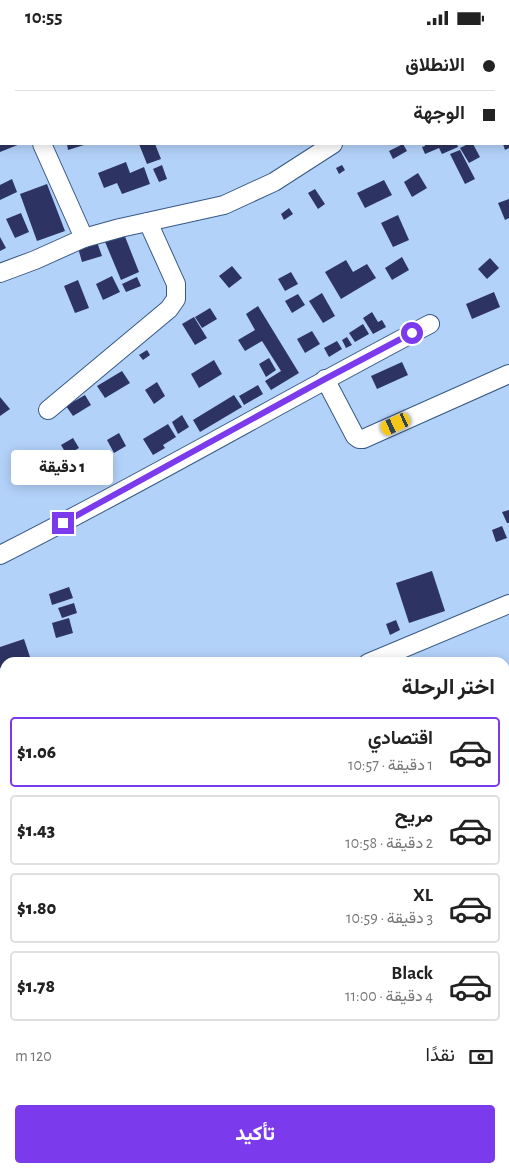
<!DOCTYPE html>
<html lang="ar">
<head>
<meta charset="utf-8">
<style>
  :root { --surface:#fff; --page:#f6f6f6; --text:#222; --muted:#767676; --line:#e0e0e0; --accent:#7c3aed }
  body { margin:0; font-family:"Alegreya Sans",Vazirmatn,sans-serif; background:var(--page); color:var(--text); direction:rtl; height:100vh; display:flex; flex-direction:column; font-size:19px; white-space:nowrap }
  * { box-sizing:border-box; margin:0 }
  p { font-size:16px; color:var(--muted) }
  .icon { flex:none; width:28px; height:28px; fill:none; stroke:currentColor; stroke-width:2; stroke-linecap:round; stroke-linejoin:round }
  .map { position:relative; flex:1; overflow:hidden; direction:ltr }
  .panel { position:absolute; left:0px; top:622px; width:510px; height:516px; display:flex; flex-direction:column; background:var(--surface); border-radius:15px 15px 0 0; box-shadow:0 2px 12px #0003; direction:rtl }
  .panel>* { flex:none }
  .guide { position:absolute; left:0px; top:0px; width:510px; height:110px; box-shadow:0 2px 12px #0003; direction:rtl; display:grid; align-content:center; height:110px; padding:0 15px; background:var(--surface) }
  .end { position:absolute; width:22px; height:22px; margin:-11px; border:6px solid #7c3aed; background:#fff; box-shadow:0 0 0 2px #fff }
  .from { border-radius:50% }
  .bubble { position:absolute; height:35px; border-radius:5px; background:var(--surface); box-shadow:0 2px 12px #0003; font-size:16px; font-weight:800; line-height:35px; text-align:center; direction:rtl }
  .car { position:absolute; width:15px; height:30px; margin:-15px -8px; border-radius:6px; box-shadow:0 0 4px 1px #0007; background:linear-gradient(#f5c518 24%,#345 0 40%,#f5c518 0 76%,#345 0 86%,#f5c518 0) }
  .guide b { display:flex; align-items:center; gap:18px; height:48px; font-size:19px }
  .guide b+b { border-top:1px solid var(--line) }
  .guide i { width:12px; height:12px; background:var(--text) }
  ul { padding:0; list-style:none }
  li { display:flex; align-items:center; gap:15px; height:70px; margin:0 10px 8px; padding:0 5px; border:2px solid var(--line); border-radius:5px }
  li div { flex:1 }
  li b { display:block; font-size:19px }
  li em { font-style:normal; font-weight:800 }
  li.on { border-color:var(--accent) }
  li>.icon { width:45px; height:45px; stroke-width:1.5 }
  h2 { padding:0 15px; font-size:22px; line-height:60px }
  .pay { display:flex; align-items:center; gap:12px; height:55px; padding:0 15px; font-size:19px }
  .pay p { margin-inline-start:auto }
  .button { display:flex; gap:10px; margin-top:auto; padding:10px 15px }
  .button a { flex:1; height:58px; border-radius:5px; background:var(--accent); color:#fff; font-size:20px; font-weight:800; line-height:58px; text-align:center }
  .status { display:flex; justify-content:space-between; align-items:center; height:35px; padding:0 25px; background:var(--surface); direction:ltr }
  .status svg { height:14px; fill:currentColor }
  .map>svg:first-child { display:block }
</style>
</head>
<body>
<div class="status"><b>10:55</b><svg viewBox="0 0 49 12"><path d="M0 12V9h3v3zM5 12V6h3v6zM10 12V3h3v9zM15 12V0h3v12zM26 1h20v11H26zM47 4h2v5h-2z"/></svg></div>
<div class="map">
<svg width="509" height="1138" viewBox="0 0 509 1138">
  <rect width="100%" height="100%" fill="#b3d2fa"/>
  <!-- building -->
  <g fill="#2d3463">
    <path d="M0,109h20l-20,8z"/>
    <path d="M67,109h20l-19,6z"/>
    <path d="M139,109h16l6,15 -14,5z"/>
    <path d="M403,109l4,7 -14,8 -4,-8z"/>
    <path d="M425,109h32l1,3 -16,7 -3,-6 -14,6 -3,-7 3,-1z"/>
    <path d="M468,109h5l7,13 -11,6 -9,-15z"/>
    <path d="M503,109h6v4l-4,2z"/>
    <path d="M460,115l15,29 -10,5 -15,-30z"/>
    <path d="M126,127l4,11 14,-6 6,17 -28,10 -5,-11 -13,5 -6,-15z"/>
    <path d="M162,130l5,14 -8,3 -6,-13z"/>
    <path d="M342,130l3,5 -6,4 -3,-6z"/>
    <path d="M418,138l9,15 -15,9 -8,-15z"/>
    <path d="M12,144l5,13 -17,8v-15z"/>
    <path d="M384,145l8,15 -27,13 -8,-15z"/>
    <path d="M47,149l18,47 -28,10 -17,-47z"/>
    <path d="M315,154l10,15 -7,5 -10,-16z"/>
    <path d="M509,164v19l-4,2 -7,-17z"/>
    <path d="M289,173l4,6 -9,6 -3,-6z"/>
    <path d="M21,178l8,19 -14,6 -9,-19z"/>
    <path d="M398,180l11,25 -16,7 -12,-24z"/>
    <path d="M122,194l17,43 -18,8 -18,-43z"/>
    <path d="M0,202l6,11 -6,3z"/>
    <path d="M97,207l5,14 -20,6 -4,-14z"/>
    <path d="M402,222l7,13 -17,10 -7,-12z"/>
    <path d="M490,223l9,10 -12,11 -9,-10z"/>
    <path d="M346,225l7,12 14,-8 9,14 -35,21 -16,-27z"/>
    <path d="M232,231l10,12 -13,10 -10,-12z"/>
    <path d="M291,237l7,12 -13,7 -7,-12z"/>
    <path d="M112,241l8,16 -17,8 -7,-16z"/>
    <path d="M137,242l4,9 -15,6 -4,-8z"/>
    <path d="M78,245l11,28 -14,5 -11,-27z"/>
    <path d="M494,257l6,15 -28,12 -6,-15z"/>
    <path d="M322,258l13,23 -12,7 -14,-22z"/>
    <path d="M298,259l7,11 -13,8 -7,-12z"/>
    <path d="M258,271l41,67 -28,17 -6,-9 16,-10 -19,-30 -17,10 -7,-11 17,-10 -9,-16z"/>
    <path d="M210,273l7,11 -15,9 -7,-11z"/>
    <path d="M372,277l6,10 4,-2 4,7 -13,7 -10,-16z"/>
    <path d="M194,282l13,21 -12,7 -13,-21z"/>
    <path d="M363,289l6,10 -14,8 -6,-9z"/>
    <path d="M312,296l8,13 -15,9 -8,-14z"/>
    <path d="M347,302l5,8 -6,3 -4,-8z"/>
    <path d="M337,306l5,8 -13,8 -5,-9z"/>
    <path d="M147,315l3,5 -7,5 -4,-5z"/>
    <path d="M269,323l7,12 -10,7 -7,-13z"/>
    <path d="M214,325l8,14 -23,14 -8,-14z"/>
    <path d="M402,327l6,13 -31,14 -6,-13z"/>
    <path d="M122,336l8,12 -25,15 -8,-12z"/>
    <path d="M157,347l8,14 -11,8 -9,-14z"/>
    <path d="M258,350l5,9 -19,11 -5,-9z"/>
    <path d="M85,360l6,10 -18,11 -7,-10z"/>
    <path d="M234,360l8,12 -42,25 -7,-12z"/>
    <path d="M0,362l10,12 -10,7z"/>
    <path d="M182,380l7,12 -11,7 -6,-12z"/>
    <path d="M168,389l8,13 -13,8 2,3 -12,7 -10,-16z"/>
    <path d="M119,398l7,13 -12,7 -7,-13z"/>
    <path d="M73,403l6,10 -12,7 -6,-10z"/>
    <path d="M509,475v13h-2l-5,-11z"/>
    <path d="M502,491l5,12 -11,4 -4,-12z"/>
    <path d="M432,536l13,40 -36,12 -13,-40z"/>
    <path d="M69,552l4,11 -21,7 -3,-11z"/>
    <path d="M74,568l3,10 -15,5 -4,-10z"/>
    <path d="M69,583l4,15 -17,5 -4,-15z"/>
    <path d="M396,585l4,10 -10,5 -4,-11z"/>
    <path d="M24,604l6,18 -16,6h-9v3l-5,2v-21z"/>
    <path d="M303,622l3,6h-16z"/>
    <path d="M5,943v28l-5,2v-28z"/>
    <path d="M5,1044v10l-4,-8z"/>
  </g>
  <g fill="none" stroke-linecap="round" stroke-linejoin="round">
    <!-- street casing -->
    <g stroke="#365984" stroke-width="20">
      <g id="street">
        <path d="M304,0l1,1"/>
        <path d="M50,1l7,-1"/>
        <path d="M472,1l2,-1"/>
        <path d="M0,13l1,2"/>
        <path d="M42,109l42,94"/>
        <path d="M0,238l35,-13 49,-22 36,-10 104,-23 50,-23 59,-38"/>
        <path d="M325,344l30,57 4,3h4l146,-65"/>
        <path d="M48,375l121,-101 7,-10v-15l-28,-62"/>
        <path d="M0,520c145,-73 285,-155 430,-231"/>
        <path d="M368,628l141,-59"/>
        <path d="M0,782l5,-2"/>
        <path d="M0,804l5,14"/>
        <path d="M505,830l4,-3"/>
        <path d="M0,928l5,-2"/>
        <path d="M505,929l4,8"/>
        <path d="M136,1134l2,4"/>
        <path d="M488,1138l12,-4"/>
      </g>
    </g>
    <!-- street -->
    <use href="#street" stroke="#fff" stroke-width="18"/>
  </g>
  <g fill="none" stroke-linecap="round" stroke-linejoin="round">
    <!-- route -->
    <path stroke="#7c3aed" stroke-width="6" d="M63,488l262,-144 87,-46"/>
  </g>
</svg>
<i class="end from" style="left:412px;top:298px"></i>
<i class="end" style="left:63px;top:488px"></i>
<div class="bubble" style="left:11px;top:415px;width:102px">1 دقيقة</div>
<i class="car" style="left:396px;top:389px;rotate:245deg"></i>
<div class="guide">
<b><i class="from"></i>الانطلاق</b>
<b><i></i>الوجهة</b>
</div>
<section class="panel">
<h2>اختر الرحلة</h2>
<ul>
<li class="on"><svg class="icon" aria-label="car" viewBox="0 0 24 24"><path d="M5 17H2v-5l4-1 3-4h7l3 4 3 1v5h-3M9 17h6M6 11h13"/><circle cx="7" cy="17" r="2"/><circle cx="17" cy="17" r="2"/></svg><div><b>اقتصادي</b><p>1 دقيقة · 10:57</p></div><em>$1.06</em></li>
<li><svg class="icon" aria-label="car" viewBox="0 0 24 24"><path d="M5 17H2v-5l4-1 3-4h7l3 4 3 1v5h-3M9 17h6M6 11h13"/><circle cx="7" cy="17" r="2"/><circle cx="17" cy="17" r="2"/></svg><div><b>مريح</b><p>2 دقيقة · 10:58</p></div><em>$1.43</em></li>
<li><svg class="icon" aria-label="car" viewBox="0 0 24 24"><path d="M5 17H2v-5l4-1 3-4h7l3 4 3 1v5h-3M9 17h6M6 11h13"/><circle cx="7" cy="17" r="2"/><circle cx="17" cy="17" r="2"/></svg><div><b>XL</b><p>3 دقيقة · 10:59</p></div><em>$1.80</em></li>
<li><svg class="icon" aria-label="car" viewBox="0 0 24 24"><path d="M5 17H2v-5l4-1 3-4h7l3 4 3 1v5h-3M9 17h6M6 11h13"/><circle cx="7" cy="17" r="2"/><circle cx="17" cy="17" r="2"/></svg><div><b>Black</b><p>4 دقيقة · 11:00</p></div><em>$1.78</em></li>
</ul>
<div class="pay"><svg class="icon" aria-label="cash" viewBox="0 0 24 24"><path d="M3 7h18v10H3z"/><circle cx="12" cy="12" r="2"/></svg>نقدًا<p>120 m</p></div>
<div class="button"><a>تأكيد</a></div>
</section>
</div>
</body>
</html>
